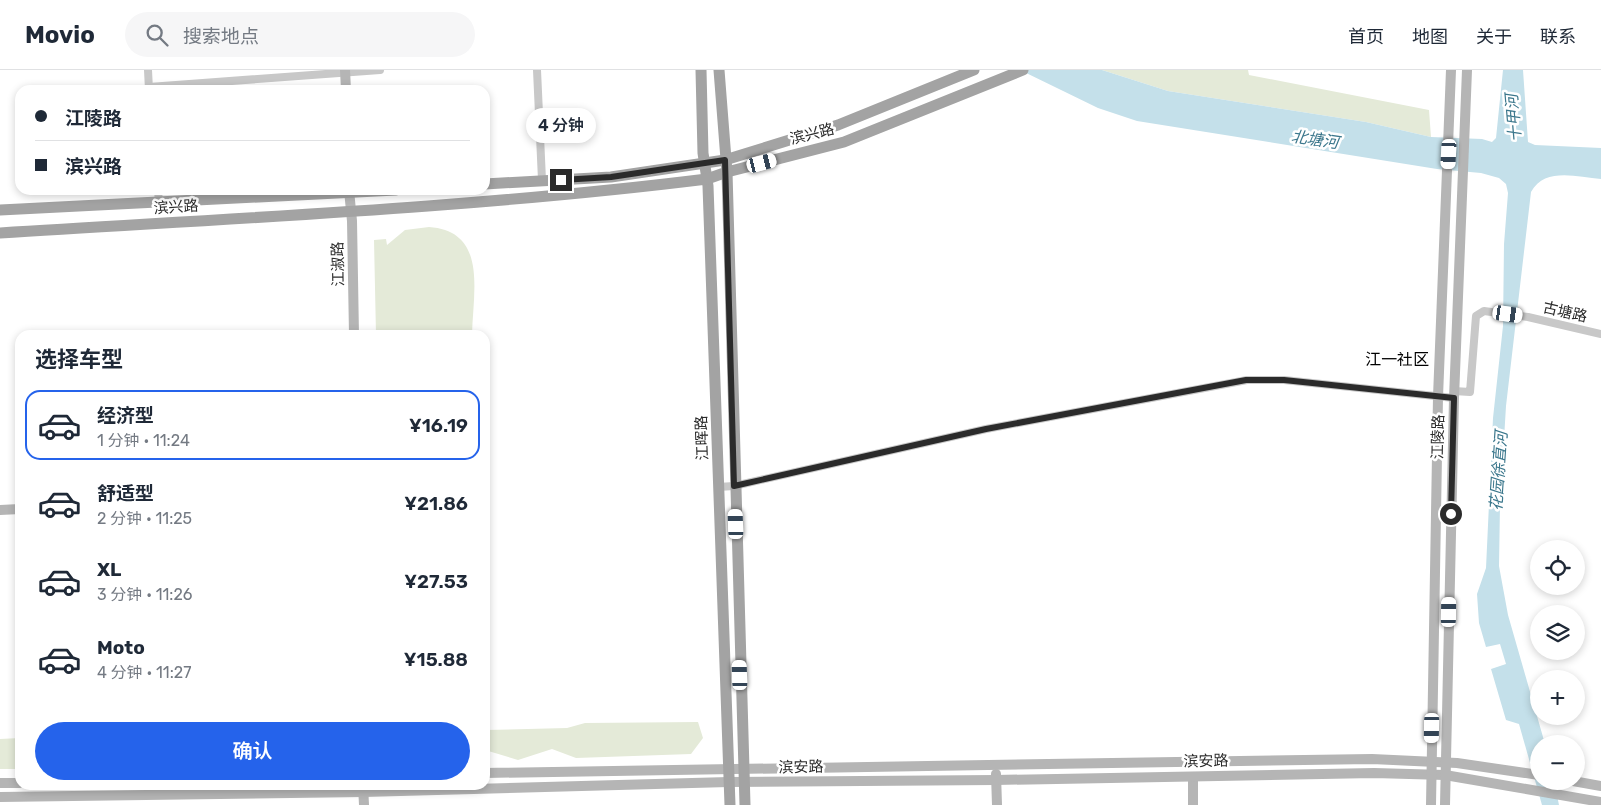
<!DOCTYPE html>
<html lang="zh">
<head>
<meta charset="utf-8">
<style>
  :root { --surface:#fff; --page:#f6f6f7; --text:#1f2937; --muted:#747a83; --line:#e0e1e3; --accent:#2563eb }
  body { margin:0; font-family:Rubik,"Noto Sans SC",sans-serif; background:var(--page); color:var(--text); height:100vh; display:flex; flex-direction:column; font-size:19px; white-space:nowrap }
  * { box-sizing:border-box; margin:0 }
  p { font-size:16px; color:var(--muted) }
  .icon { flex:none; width:28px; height:28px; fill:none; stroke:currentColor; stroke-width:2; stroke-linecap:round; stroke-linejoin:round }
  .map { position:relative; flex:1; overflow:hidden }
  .panel { position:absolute; left:15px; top:260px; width:475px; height:460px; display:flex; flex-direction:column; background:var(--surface); border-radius:15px; box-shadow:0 2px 8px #0003 }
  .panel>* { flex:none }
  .guide { position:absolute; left:15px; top:15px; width:475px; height:110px; border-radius:15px; box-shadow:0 2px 8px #0003; display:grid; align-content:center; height:110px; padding:0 20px; background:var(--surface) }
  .controls { position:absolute; left:1530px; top:470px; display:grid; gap:10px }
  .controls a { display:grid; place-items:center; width:55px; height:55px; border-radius:50%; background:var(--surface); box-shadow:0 2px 8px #0003; font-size:25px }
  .end { position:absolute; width:22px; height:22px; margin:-11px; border:6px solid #2b2b2b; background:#fff; box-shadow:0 0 0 2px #fff }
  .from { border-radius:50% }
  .bubble { position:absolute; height:35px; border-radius:18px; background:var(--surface); box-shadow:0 2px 8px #0003; font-size:16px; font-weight:600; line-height:35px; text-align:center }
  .car { position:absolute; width:15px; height:30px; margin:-15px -8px; border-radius:6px; box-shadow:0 0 4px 1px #0007; background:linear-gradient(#fff 24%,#345 0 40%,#fff 0 76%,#345 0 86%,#fff 0) }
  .guide b { display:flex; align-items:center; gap:18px; height:48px; font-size:19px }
  .guide b+b { border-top:1px solid var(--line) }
  .guide i { width:12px; height:12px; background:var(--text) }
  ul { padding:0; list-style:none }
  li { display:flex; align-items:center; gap:15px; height:70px; margin:0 10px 8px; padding:0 10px; border:2px solid transparent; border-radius:15px }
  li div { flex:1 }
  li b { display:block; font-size:19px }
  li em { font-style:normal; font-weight:600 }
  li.active { border-color:var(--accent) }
  li>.icon { width:45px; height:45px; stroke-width:1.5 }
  h2 { padding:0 20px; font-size:22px; line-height:60px }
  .primary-button { display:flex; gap:10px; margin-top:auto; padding:10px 20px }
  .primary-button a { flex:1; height:58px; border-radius:30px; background:var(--accent); color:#fff; font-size:20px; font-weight:600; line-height:58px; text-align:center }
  header { display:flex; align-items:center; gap:30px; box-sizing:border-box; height:70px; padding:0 25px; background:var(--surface); border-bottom:1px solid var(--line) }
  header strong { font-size:24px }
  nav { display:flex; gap:28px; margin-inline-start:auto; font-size:18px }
  .search { width:350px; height:45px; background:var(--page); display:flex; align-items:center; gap:12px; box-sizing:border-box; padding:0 18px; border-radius:28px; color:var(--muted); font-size:19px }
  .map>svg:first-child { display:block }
</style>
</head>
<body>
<header>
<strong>Movio</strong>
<div class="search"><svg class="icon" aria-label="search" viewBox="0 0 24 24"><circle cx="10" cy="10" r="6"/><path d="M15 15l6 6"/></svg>搜索地点</div>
<nav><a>首页</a><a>地图</a><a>关于</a><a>联系</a></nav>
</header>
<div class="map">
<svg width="1601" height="735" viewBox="0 0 1601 735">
  <rect width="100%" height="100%" fill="#fff"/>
  <!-- green -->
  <g fill="#e4ead8">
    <path d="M1102,0h146l1,5 180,35 2,27 -65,-15 -198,-31z"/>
    <path d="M429,157c59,4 44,65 43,108h-96l-2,-95 12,-1 1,6 18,-15z"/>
    <path d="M698,652l5,16 -12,16 -115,4 -24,-9 -34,11 -33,-10v-20l82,-2 18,-5z"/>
    <path d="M20,668v31h-20v-30z"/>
  </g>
  <!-- water -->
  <path fill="#c4e0ea" d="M1020,0h82l66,21 198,31 65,15 51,2 10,3 4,-4 7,-68h20l5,72 7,3 66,3v31c-25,-2 -56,-12 -70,13l-25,214 -6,99 -1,61 9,49 37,129h-6v37h15l5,24h-17l-23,-81 -13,-4 -15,-51 15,-5 -6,-20 -14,3 -7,-24 -2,-29 9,-26 7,-150 10,-92 1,-82 4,-51 -2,-9 -7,-6 -18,-5 -44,-4 -300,-48 -39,-13z"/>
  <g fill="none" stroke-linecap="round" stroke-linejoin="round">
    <!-- street -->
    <g stroke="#c8c8c8" stroke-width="8">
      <path d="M148,0l1,20"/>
      <path d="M537,0l5,110"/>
      <path d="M149,17l231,-17"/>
      <path d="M158,120l1,13"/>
      <path d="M1454,321l16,1 6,-76 8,-5 44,6 73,17"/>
      <path d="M718,417l16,-1 252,-57 261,-49h37l170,18"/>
    </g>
    <!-- secondary -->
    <g stroke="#b5b5b5" stroke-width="10">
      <path d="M345,0l1,20"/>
      <path d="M349,120l3,31 2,114"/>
      <path d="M0,440l20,-1"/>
      <path d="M485,703l887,-14 85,4 82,12"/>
      <path d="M996,704l1,31"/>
      <path d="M1193,707v28"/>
      <path d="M1573,711l28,5"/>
      <path d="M0,713h20"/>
      <path d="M363,715l1,20"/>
      <path d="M0,727l364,-5 365,-10 267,-2 378,-7 71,2 156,27"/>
      <path d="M1431,735l7,-408 13,-327"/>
      <path d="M1445,735l9,-407 13,-328"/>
    </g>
    <!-- primary -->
    <g stroke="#a3a3a3" stroke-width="11">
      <path d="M701,0l2,83 5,33 22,619"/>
      <path d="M719,0l8,102 18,633"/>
      <path d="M485,114l126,-7 114,-17 113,-35 136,-55"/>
      <path d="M0,140l396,-20"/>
      <path d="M0,163c236,-15 473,-25 707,-54l20,-7 117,-30 179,-72"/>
    </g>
  </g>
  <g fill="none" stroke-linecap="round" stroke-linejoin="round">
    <!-- route -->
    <path stroke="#2b2b2b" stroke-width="6" d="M561,110l50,-3 114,-17 9,326 252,-57 260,-49h38l170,18 -3,116"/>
  </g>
  <g text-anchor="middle" stroke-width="5" stroke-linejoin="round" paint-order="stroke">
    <!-- street labels -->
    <g font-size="15" fill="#2b2b2b" stroke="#fff">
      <text transform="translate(812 64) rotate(-14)" y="5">滨兴路</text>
      <text transform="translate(176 137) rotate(-4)" y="5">滨兴路</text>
      <text transform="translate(338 194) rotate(-91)" y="5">江淑路</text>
      <text transform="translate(1565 242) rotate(13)" y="5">古塘路</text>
      <text transform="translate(1438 367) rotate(-89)" y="5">江陵路</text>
      <text transform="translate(702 368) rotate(-92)" y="5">江晖路</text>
      <text transform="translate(1206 691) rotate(-1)" y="5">滨安路</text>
      <text transform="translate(801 697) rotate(-1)" y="5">滨安路</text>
    </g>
    <!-- water labels -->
    <g font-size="16" font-style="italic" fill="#3b778c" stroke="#fff">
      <text transform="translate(1513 48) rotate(-95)" y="6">十甲河</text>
      <text transform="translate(1315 69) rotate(8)" y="6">北塘河</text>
      <text transform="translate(1498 401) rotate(-86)" y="6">花园徐直河</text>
    </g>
    <!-- neighbourhood labels -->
    <g font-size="16" fill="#000" stroke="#fff">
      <text x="1397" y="295">江一社区</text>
    </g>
  </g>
</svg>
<div class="controls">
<a><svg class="icon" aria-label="locate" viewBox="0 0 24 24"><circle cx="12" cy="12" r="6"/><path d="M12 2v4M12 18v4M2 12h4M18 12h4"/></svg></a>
<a><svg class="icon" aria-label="layers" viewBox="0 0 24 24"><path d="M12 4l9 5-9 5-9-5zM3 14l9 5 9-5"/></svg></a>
<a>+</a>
<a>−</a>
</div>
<i class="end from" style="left:1451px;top:444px"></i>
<i class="end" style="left:561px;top:110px"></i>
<div class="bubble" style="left:526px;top:38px;width:70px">4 分钟</div>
<i class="car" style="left:1449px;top:84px;rotate:183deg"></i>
<i class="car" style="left:762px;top:93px;rotate:76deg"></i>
<i class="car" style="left:1508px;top:244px;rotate:98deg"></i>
<i class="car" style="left:736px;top:454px;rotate:358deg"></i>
<i class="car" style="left:1449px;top:542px;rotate:1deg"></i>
<i class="car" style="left:740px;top:605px;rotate:358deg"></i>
<i class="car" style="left:1432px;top:658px;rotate:181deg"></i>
<div class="guide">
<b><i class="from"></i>江陵路</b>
<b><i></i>滨兴路</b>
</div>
<section class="panel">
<h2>选择车型</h2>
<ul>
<li class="active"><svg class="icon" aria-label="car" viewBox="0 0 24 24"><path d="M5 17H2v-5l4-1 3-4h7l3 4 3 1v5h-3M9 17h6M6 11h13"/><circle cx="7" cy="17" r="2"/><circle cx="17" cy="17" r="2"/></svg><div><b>经济型</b><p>1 分钟 · 11:24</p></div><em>¥16.19</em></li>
<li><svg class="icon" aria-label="car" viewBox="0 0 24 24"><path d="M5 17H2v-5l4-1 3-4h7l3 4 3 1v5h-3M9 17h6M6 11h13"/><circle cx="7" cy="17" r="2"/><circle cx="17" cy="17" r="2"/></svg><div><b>舒适型</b><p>2 分钟 · 11:25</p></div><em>¥21.86</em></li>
<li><svg class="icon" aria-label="car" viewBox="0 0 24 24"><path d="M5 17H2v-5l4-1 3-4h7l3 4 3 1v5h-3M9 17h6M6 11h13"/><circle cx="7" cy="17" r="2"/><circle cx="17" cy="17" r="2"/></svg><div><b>XL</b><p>3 分钟 · 11:26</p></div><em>¥27.53</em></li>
<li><svg class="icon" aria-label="car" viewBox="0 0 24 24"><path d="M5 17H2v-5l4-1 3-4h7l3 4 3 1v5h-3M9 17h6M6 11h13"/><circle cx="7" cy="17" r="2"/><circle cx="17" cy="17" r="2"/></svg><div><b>Moto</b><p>4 分钟 · 11:27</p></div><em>¥15.88</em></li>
</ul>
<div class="primary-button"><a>确认</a></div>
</section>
</div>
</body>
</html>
